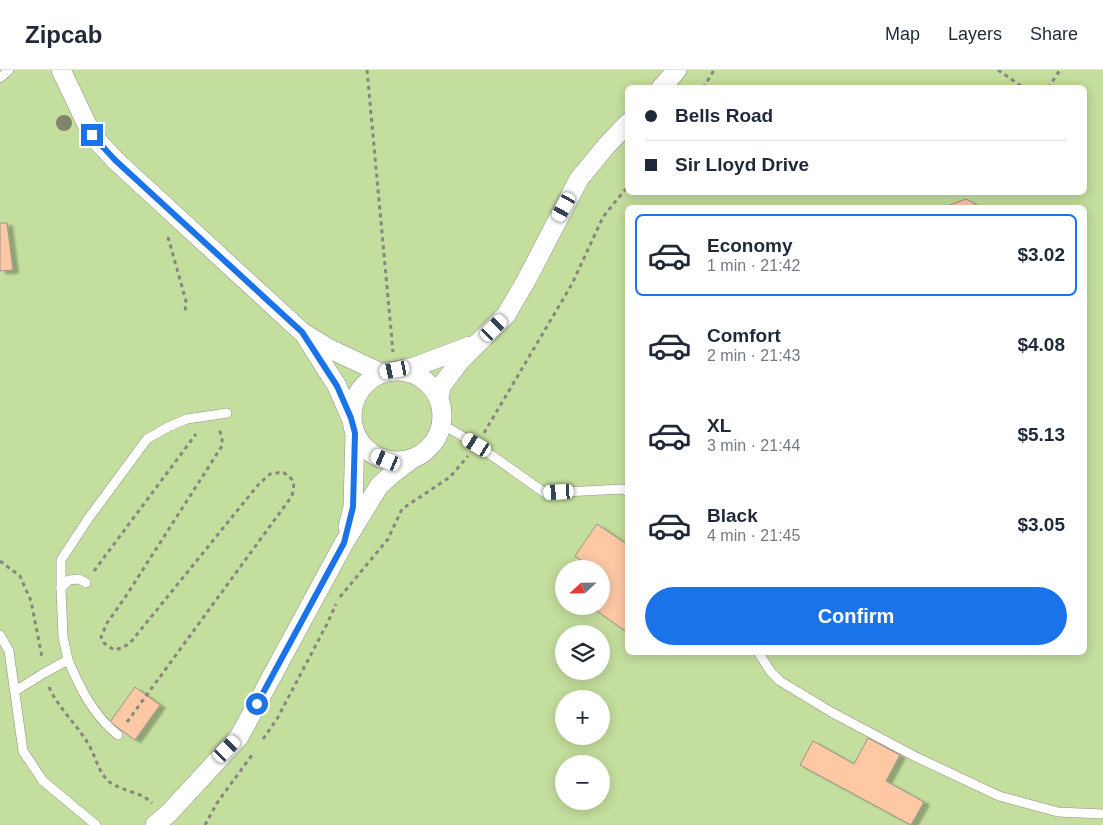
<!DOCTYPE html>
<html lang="en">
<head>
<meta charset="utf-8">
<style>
  :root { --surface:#fff; --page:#f6f6f7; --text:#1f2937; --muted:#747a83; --line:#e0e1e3; --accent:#1a73e8 }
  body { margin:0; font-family:Helvetica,sans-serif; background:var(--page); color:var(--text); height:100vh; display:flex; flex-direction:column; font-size:19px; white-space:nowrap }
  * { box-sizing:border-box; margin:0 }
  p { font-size:16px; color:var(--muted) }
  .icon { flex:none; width:28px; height:28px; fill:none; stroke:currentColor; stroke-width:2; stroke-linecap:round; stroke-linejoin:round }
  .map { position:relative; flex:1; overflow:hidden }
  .side { position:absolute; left:625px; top:135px; width:462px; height:450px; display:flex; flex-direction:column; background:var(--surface); border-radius:8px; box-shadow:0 2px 12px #0003 }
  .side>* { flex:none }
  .guide { position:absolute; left:625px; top:15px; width:462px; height:110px; border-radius:8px; box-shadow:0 2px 12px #0003; display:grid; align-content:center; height:110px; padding:0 20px; background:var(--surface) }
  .needle { width:32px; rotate:248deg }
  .fabs { position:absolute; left:555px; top:490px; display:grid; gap:10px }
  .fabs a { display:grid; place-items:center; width:55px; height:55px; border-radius:50%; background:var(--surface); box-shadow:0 2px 12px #0003; font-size:25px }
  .end { position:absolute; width:22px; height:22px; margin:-11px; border:6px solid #1a73e8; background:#fff; box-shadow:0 0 0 2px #fff }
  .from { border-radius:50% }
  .car { position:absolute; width:15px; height:30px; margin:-15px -8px; border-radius:6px; box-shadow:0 0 4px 1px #0007; background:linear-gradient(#fff 24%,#345 0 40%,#fff 0 76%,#345 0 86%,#fff 0) }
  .guide b { display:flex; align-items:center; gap:18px; height:48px; font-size:19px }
  .guide b+b { border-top:1px solid var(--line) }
  .guide i { width:12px; height:12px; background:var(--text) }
  ul { padding:9px 0 0; list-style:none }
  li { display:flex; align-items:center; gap:15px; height:82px; margin:0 10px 8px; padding:0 10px; border:2px solid transparent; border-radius:8px }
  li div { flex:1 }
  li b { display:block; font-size:19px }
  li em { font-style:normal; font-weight:700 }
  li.selected { border-color:var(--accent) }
  li>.icon { width:45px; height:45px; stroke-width:1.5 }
  .button { display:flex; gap:10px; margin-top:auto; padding:10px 20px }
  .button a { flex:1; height:58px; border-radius:30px; background:var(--accent); color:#fff; font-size:20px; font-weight:700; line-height:58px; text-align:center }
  header { display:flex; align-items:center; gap:30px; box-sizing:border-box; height:70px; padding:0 25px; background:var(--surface); border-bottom:1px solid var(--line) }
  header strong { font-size:24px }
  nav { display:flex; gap:28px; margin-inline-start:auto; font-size:18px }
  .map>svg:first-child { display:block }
</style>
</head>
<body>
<header>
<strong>Zipcab</strong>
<nav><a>Map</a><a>Layers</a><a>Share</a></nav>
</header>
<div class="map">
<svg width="1103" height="755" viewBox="0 0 1103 755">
  <defs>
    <filter id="shadow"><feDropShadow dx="5.5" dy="3" stdDeviation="1" flood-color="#0004"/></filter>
  </defs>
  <rect width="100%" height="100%" fill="#f4ece7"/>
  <!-- green -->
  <path fill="#c4de9d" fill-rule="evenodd" d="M0,0h1103v755h-1103zM628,18h457v104h-457zM628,138h457v444h-457zM564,499h37v37h-37zM564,564h37v37h-37zM564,629h37v37h-37zM564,694h37v37h-37z"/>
  <!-- building -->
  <g fill="#fec8a5" stroke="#99928e" filter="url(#shadow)">
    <path d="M966,129l9,5 -2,4h-31z"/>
    <path d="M0,153h7l6,47 -13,1z"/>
    <path d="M597,454l31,21v88l-38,-27h11v-37h-7l-19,-13z"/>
    <path d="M135,617l25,18 -25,35 -25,-18z"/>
    <path d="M868,668l32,17 -14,26 38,21 -13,23 -111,-60 13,-24 41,23z"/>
  </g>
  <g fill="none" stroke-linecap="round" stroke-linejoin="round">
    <!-- service casing -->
    <g stroke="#968f8b" stroke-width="10">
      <g id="service">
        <path d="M0,8l9,-8"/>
        <path d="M442,354l35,21 68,48 78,-4 5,3"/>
        <path d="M61,518v-28l27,-41 59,-80 21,-12 19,-8 40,-6"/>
        <path d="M0,565l9,16 14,100 20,30 53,44"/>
        <path d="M758,582l13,20 9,9 53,32 81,43 85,40 59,16 45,2"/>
        <path d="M68,590l-5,-23 -2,-49 8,-8 10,-1 7,4"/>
        <path d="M15,621l29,-18 24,-13c12,28 25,55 50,75"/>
      </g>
    </g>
    <!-- minor casing -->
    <g stroke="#968f8b" stroke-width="20">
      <g id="minor">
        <path d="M61,0l31,65 23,25 187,172 26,16 53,25"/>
        <path d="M661,18l16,-18"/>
        <path d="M306,267l31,49 14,32"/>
        <path d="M400,300l14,-3 56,-21"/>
        <circle cx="397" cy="346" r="45"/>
        <path d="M439,327l3,-12 18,-24 46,-46 21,-36 52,-100 28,-34 21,-22"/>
        <path d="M348,457l5,-20 2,-74"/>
        <path d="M155,755l14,-12 70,-76 105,-194 35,-57 12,-11 21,-16"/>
      </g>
    </g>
    <!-- path -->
    <g stroke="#8a8581" stroke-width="3" stroke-dasharray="4 4" stroke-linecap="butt">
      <path d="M367,0l26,282"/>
      <path d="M998,0l26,18"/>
      <path d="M703,18l11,-18"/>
      <path d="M1048,18l12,-18"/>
      <path d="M168,167l18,64 -1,12"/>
      <path d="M484,363l88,-149 31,-67 25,-31"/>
      <path d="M0,491l20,15 11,25 11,56"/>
      <path d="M94,501l102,-137"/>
      <path d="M340,527l48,-58 14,-30 48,-32 18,-21"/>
      <path d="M49,617c10,23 33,42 43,64 5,11 8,24 19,32 12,8 32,10 41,20"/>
      <path d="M127,652l165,-226c3,-15 3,-15 -9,-24l-13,2 -12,11 -128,158 -8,5 -8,2 -10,-7 -3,-6 6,-14 19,-27 96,-150v-10l-3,-6"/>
      <path d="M263,669l14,-20 50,-95 9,-20"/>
      <path d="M205,755l12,-22 35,-48"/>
    </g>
    <!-- service -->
    <use href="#service" stroke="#fff" stroke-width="9"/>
    <!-- minor -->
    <use href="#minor" stroke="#fff" stroke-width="19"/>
  </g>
  <!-- trees -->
  <circle fill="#82856d" cx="64" cy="53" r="8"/>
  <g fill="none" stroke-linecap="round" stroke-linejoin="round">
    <!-- route -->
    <path stroke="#1a73e8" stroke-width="6" d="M92,65l23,25 187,172 35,54 14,32 4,15 -2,74 -9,36 -87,161"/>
  </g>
</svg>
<div class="fabs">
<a><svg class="needle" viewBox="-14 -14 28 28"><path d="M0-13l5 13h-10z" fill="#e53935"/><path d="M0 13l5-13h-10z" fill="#747a83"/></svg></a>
<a><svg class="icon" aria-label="layers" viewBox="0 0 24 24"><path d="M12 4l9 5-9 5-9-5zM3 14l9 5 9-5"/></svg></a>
<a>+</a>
<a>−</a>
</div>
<i class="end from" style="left:257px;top:634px"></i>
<i class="end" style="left:92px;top:65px"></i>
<i class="car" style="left:564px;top:137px;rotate:209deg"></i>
<i class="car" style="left:494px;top:258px;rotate:44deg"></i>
<i class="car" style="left:395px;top:300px;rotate:259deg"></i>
<i class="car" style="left:477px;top:375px;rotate:301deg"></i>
<i class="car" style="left:386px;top:390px;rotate:293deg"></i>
<i class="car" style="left:559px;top:422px;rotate:267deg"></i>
<i class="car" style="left:227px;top:679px;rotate:44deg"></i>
<div class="guide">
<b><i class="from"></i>Bells Road</b>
<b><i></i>Sir Lloyd Drive</b>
</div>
<section class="side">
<ul>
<li class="selected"><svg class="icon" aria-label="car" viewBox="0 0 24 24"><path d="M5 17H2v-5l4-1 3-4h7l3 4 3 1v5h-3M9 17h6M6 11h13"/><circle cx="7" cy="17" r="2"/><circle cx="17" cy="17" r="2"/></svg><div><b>Economy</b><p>1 min · 21:42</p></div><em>$3.02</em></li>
<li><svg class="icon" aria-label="car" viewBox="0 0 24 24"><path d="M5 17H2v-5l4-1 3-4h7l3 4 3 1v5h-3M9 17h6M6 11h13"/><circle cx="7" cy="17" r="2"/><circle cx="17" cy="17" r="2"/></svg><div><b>Comfort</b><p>2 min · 21:43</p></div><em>$4.08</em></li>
<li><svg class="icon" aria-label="car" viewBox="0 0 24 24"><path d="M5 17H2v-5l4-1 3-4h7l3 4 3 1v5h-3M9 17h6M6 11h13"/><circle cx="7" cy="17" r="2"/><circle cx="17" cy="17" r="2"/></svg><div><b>XL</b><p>3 min · 21:44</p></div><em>$5.13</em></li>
<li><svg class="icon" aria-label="car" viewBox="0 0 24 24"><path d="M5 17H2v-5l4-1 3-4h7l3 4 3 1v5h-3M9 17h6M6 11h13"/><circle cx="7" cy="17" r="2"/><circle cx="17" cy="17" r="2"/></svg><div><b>Black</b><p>4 min · 21:45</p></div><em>$3.05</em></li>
</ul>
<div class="button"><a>Confirm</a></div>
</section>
</div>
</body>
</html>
